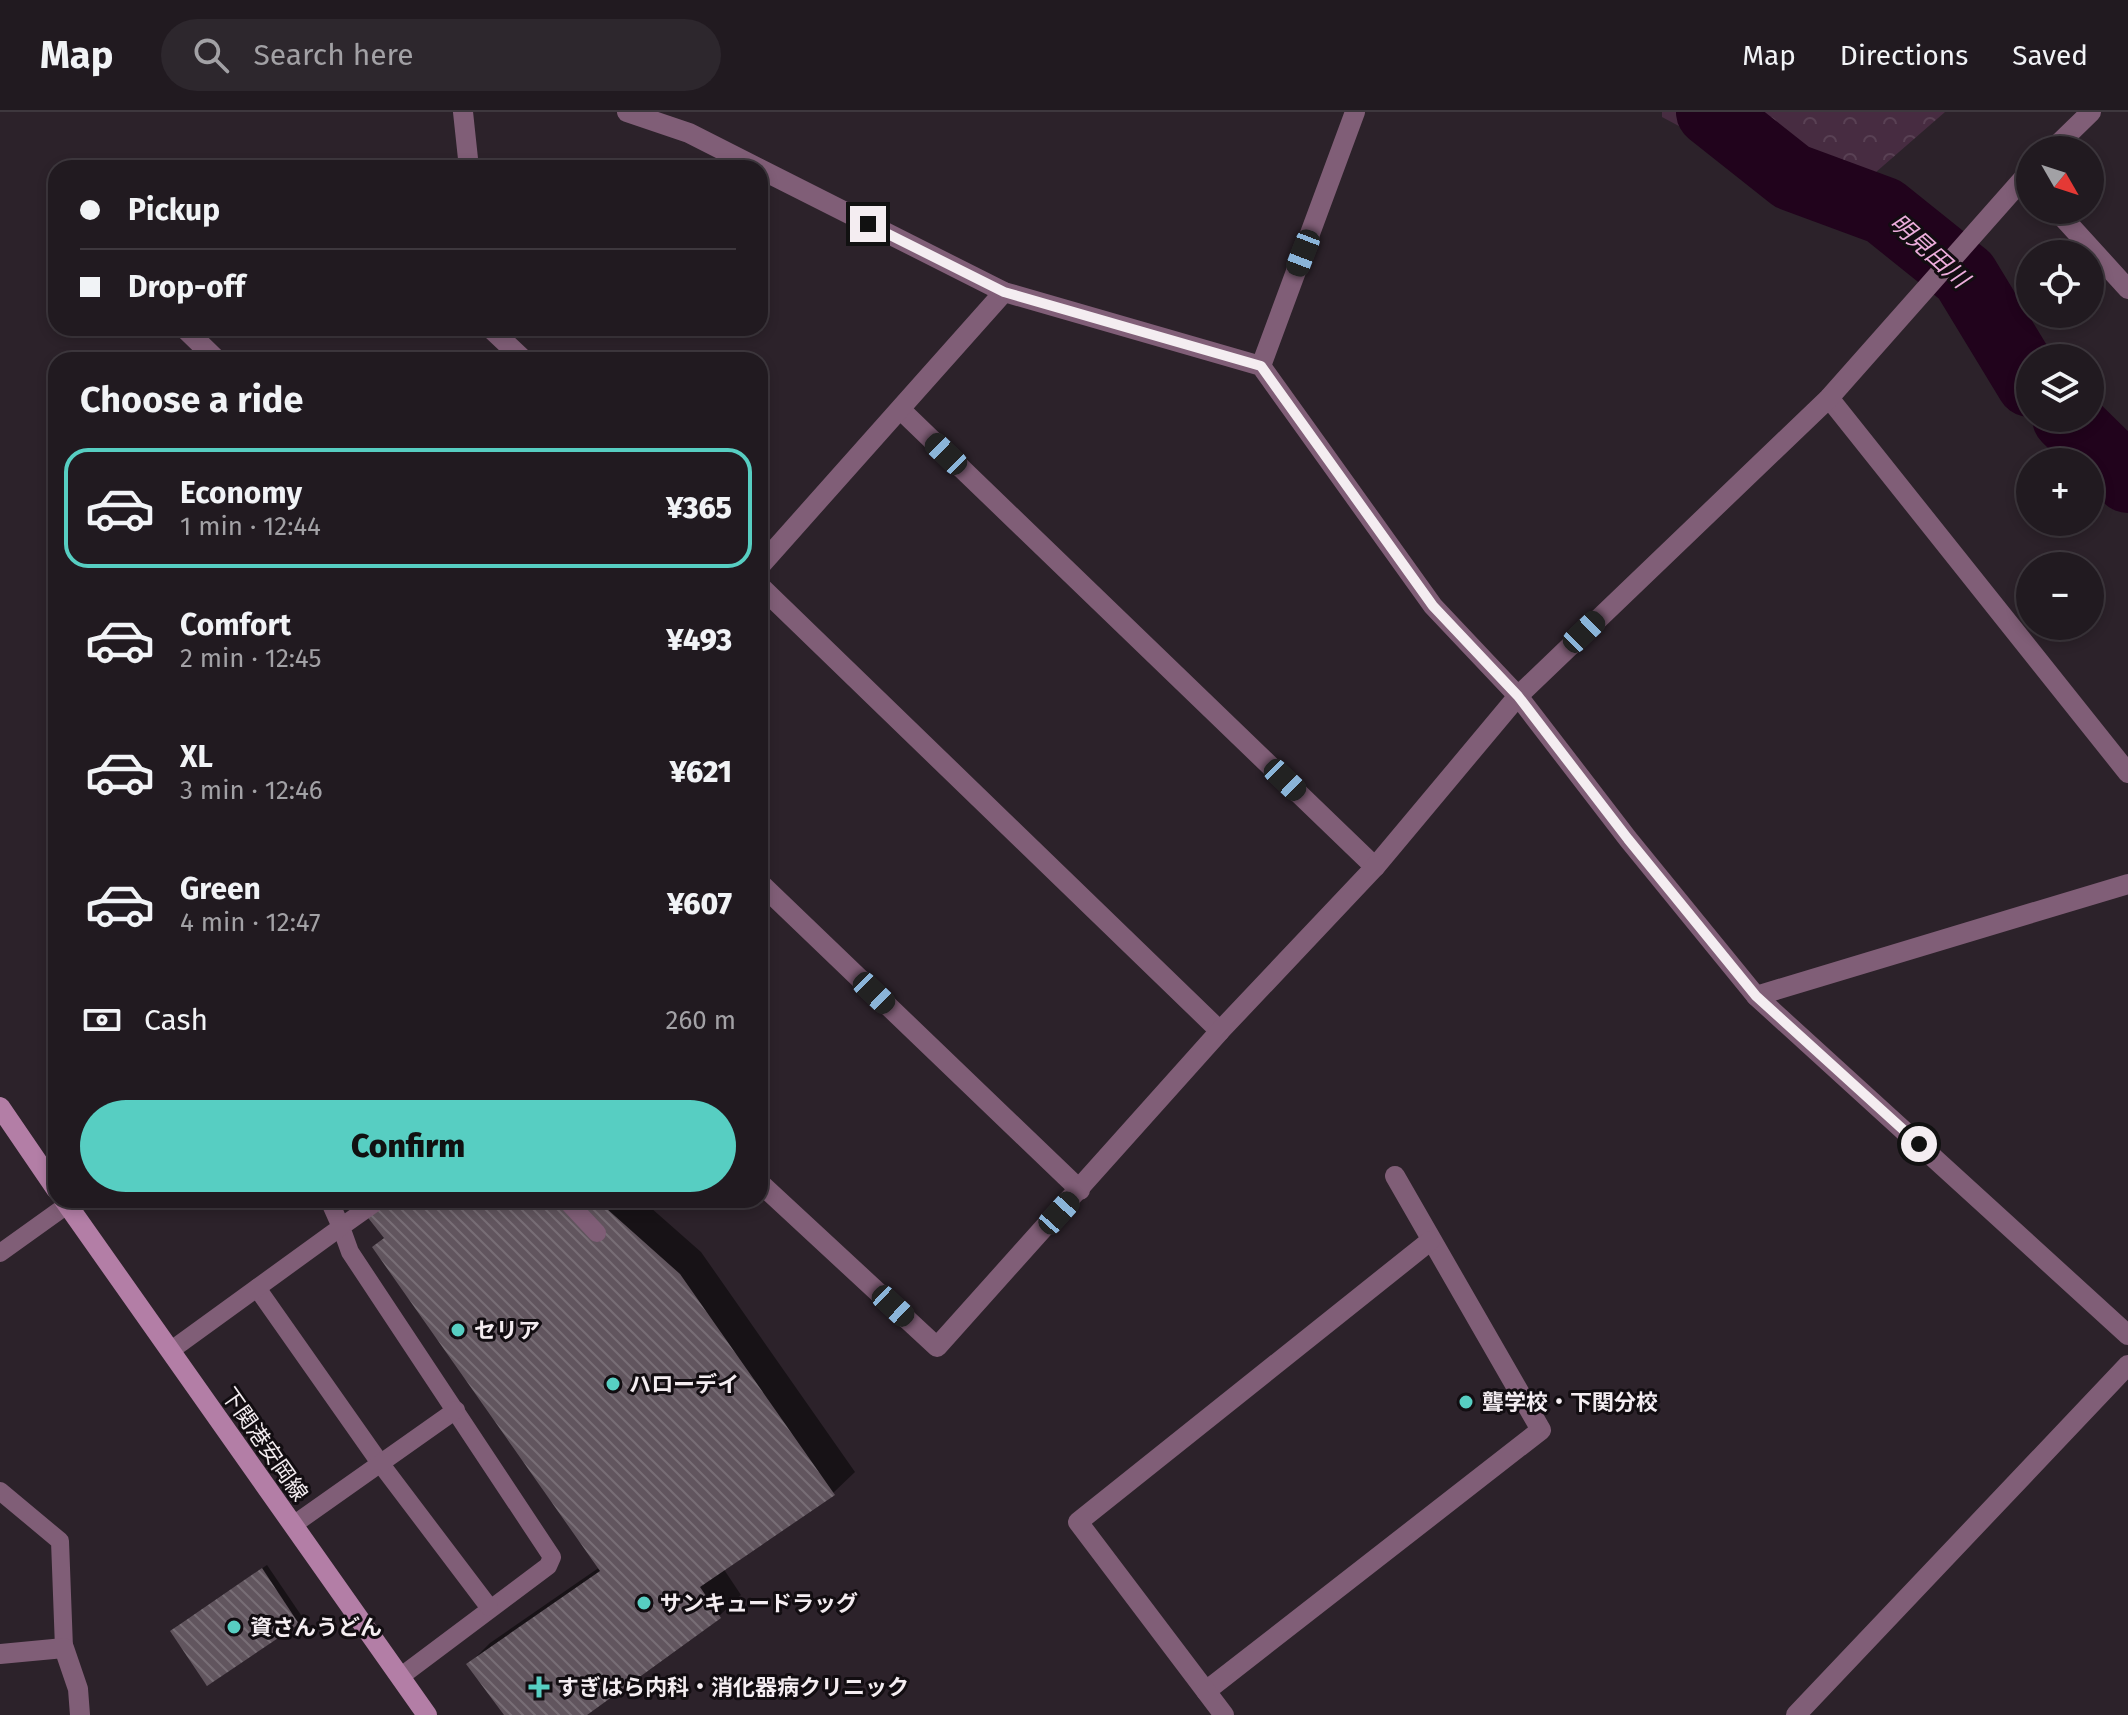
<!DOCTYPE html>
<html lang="en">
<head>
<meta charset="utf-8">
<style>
  :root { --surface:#211a20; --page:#2d272d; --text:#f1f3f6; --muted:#a2a1a5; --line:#3e383e; --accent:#57cec2 }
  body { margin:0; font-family:"Fira Sans","Noto Sans JP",sans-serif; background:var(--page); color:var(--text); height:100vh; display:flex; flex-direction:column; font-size:30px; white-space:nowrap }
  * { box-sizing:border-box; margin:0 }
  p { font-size:26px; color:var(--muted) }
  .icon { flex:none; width:44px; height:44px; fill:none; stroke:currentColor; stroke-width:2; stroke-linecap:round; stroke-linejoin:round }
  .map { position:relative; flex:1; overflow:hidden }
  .drawer { position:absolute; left:48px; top:240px; width:720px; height:856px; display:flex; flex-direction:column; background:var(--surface); border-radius:24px; box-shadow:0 4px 12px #0003,0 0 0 2px var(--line) }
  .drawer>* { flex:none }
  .banner { position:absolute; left:48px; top:48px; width:720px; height:176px; border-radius:24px; box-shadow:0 4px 12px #0003,0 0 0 2px var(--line); display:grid; align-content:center; height:176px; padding:0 32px; background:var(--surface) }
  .needle { width:52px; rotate:129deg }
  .controls { position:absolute; left:2016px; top:24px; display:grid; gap:16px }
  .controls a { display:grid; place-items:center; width:88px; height:88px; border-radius:50%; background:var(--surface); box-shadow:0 4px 12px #0003,0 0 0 2px var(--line); font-size:40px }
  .end { position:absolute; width:36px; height:36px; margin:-18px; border:10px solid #f4edf1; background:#111; box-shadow:0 0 0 4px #111 }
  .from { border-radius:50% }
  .car { position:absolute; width:24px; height:48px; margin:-24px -12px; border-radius:10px; box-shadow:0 0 6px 2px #0007; background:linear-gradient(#222 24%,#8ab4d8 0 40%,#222 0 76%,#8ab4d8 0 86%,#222 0) }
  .banner b { display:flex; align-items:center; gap:28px; height:76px; font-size:30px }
  .banner b+b { border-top:2px solid var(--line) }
  .banner i { width:20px; height:20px; background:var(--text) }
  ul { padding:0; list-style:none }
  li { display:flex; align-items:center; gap:24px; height:120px; margin:0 16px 12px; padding:0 16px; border:4px solid transparent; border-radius:24px }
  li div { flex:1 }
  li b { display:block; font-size:30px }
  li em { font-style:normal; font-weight:800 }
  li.active { border-color:var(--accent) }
  li>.icon { width:72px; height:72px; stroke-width:1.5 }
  h2 { padding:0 32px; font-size:36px; line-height:96px }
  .pay { display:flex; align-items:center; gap:20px; height:88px; padding:0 32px; font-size:30px }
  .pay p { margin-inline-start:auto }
  .cta { display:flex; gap:16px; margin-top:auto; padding:16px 32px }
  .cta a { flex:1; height:92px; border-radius:48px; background:var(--accent); color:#111; font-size:32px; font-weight:800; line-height:92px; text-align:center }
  header { display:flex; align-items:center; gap:48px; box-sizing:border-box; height:112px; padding:0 40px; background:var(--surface); border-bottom:2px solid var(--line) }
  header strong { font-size:38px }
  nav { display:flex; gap:44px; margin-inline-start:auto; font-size:28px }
  .search { width:560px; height:72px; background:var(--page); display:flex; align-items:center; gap:20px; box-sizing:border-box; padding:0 28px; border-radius:44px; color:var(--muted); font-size:30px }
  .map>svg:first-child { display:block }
</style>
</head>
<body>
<header>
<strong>Map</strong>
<div class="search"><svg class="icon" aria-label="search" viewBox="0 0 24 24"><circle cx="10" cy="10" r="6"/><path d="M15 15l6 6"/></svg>Search here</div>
<nav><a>Map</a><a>Directions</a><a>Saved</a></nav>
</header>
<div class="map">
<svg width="2128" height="1603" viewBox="0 0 2128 1603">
  <defs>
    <pattern id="forest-crowns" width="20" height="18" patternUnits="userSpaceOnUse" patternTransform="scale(2)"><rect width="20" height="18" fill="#472c41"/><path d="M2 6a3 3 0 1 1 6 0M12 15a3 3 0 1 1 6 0" fill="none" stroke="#594154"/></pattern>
    <pattern id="building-back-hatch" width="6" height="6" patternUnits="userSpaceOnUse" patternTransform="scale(2)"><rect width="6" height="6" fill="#61555e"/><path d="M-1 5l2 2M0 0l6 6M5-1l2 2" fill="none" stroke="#786e76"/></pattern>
  </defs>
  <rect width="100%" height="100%" fill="#2c222a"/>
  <!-- forest -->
  <path fill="url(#forest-crowns)" d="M1662,0h283l-100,87 -54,-13 -129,-69z"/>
  <!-- shadow -->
  <g fill="#0007">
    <path d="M356,1088h286l59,52 154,220 -22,21 -110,75 18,27 -22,21 -135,99h-78l-37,-51 21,-21 110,-76 -226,-319 11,-12z"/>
    <path d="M267,1453l36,53 -5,4 -121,4z"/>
  </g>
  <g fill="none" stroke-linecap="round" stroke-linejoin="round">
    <!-- river -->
    <g stroke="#21031c" stroke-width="68">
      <path d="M1710,0l82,65 92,34 81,65 65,107"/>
      <path d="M2066,306l62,61"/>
    </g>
  </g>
  <!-- building -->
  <g fill="url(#building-back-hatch)">
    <path d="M354,1088h243l83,74 155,221 -135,92 21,31 -134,97h-83l-38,-51 134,-93 -228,-324 12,-9z"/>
    <path d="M262,1456l37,56 -92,62 -37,-55z"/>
  </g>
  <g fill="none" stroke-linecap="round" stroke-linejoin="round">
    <!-- service -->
    <g stroke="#805e77" stroke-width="18">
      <path d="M379,1088l-38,27 9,25 202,305 -4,9 -148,111"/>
      <path d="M566,1088l31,33"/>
      <path d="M0,1141l67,-48"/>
      <path d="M257,1176l123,175 109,144"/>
      <path d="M170,1239l171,-124 -12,-27"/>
      <path d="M0,1379l60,50 4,107"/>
      <path d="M293,1413l163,-115"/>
    </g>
    <!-- minor -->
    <g stroke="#805e77" stroke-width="20">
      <path d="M463,0l6,56"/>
      <path d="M627,0l62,21 69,35"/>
      <path d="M2052,38l39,-38"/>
      <path d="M760,57l244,123 257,74 172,240 85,90 110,143 128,157 372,339"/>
      <path d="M2056,98l72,79"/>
      <path d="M184,216l33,32"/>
      <path d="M490,216l34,32"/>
      <path d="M1261,254l94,-254"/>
      <path d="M1829,286l299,375"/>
      <path d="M901,298l474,457"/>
      <path d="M760,454l244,-274"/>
      <path d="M760,474l460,445"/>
      <path d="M760,771l320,307"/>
      <path d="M1756,884l372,-112"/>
      <path d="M760,1071l177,164 283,-316 155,-164 143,-171 311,-298 201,-227"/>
      <path d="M0,1542l64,-6 14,41 2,26"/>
      <path d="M1206,1579l335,-261 -146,-254"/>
      <path d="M1224,1603l-146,-193 352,-281"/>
      <path d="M1796,1603l332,-350"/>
    </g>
    <!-- secondary -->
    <g stroke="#b37ea6" stroke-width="20">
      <path d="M0,995l56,82"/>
      <path d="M64,1088l363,515"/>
    </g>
  </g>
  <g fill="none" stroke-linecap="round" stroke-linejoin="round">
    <!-- route -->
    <path stroke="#f4edf1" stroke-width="10" d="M868,112l136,68 257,74 172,240 85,90 110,143 128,157 163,148"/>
  </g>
  <!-- markers -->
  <g fill="#57cec2" stroke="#120d11" stroke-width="3">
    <circle cx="458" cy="1218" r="8"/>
    <circle cx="613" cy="1272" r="8"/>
    <circle cx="1466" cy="1290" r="8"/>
    <circle cx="644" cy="1491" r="8"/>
    <circle cx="234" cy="1515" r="8"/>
    <path d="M535 1563h8v8h8v8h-8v8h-8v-8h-8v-8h8z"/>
  </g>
  <g text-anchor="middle" stroke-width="6" stroke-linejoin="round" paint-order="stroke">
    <!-- poi labels -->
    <g font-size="22" font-weight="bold" fill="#f4edf1" stroke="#120d11" text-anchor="start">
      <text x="474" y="1226">セリア</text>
      <text x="629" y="1280">ハローデイ</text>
      <text x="1482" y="1298">聾学校・下関分校</text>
      <text x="660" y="1499">サンキュードラッグ</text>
      <text x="250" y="1523">資さんうどん</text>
      <text x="557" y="1583">すぎはら内科・消化器病クリニック</text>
    </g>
    <!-- street labels -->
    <g font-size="22" fill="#f4edf1" stroke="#120d11">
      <text transform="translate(265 1332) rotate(55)" y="8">下関港安岡線</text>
    </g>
    <!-- water labels -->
    <g font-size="24" font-style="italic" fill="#ecaddc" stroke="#120d11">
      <text transform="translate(1929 139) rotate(42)" y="8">明見田川</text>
    </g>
  </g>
</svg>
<div class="controls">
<a><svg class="needle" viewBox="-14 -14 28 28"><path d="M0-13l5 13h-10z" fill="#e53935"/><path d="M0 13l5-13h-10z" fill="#a2a1a5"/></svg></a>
<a><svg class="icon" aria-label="locate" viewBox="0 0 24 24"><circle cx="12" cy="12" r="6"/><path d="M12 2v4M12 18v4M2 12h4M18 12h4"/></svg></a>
<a><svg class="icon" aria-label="layers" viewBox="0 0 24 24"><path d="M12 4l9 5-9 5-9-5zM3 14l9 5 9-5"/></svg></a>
<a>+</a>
<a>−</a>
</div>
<i class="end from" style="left:1919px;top:1032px"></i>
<i class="end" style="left:868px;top:112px"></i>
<i class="car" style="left:1303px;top:141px;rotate:201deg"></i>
<i class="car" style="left:946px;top:342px;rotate:314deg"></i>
<i class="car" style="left:1584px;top:520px;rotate:46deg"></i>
<i class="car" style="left:1285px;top:668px;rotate:134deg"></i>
<i class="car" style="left:874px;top:881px;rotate:134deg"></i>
<i class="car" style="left:1059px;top:1101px;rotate:42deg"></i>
<i class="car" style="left:893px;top:1194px;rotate:133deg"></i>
<div class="banner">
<b><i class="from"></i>Pickup</b>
<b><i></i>Drop-off</b>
</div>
<section class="drawer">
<h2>Choose a ride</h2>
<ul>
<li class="active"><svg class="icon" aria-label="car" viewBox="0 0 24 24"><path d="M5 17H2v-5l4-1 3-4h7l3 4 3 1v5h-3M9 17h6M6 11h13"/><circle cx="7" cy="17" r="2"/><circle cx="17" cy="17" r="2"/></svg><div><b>Economy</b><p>1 min · 12:44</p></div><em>¥365</em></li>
<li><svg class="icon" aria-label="car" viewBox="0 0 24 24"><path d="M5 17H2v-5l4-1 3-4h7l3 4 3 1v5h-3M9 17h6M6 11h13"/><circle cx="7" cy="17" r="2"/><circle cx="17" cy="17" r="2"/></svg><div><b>Comfort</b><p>2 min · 12:45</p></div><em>¥493</em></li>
<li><svg class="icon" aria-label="car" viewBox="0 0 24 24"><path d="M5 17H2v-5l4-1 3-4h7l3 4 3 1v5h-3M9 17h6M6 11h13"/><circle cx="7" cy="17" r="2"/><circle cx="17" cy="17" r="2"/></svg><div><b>XL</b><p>3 min · 12:46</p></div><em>¥621</em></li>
<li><svg class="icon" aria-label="car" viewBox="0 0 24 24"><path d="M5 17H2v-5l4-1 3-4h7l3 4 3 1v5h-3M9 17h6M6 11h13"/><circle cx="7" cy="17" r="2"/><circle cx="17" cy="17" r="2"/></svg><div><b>Green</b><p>4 min · 12:47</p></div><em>¥607</em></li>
</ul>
<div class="pay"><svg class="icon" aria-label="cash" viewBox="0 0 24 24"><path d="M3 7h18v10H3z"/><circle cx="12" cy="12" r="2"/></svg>Cash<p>260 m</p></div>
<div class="cta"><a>Confirm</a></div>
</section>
</div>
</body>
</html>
